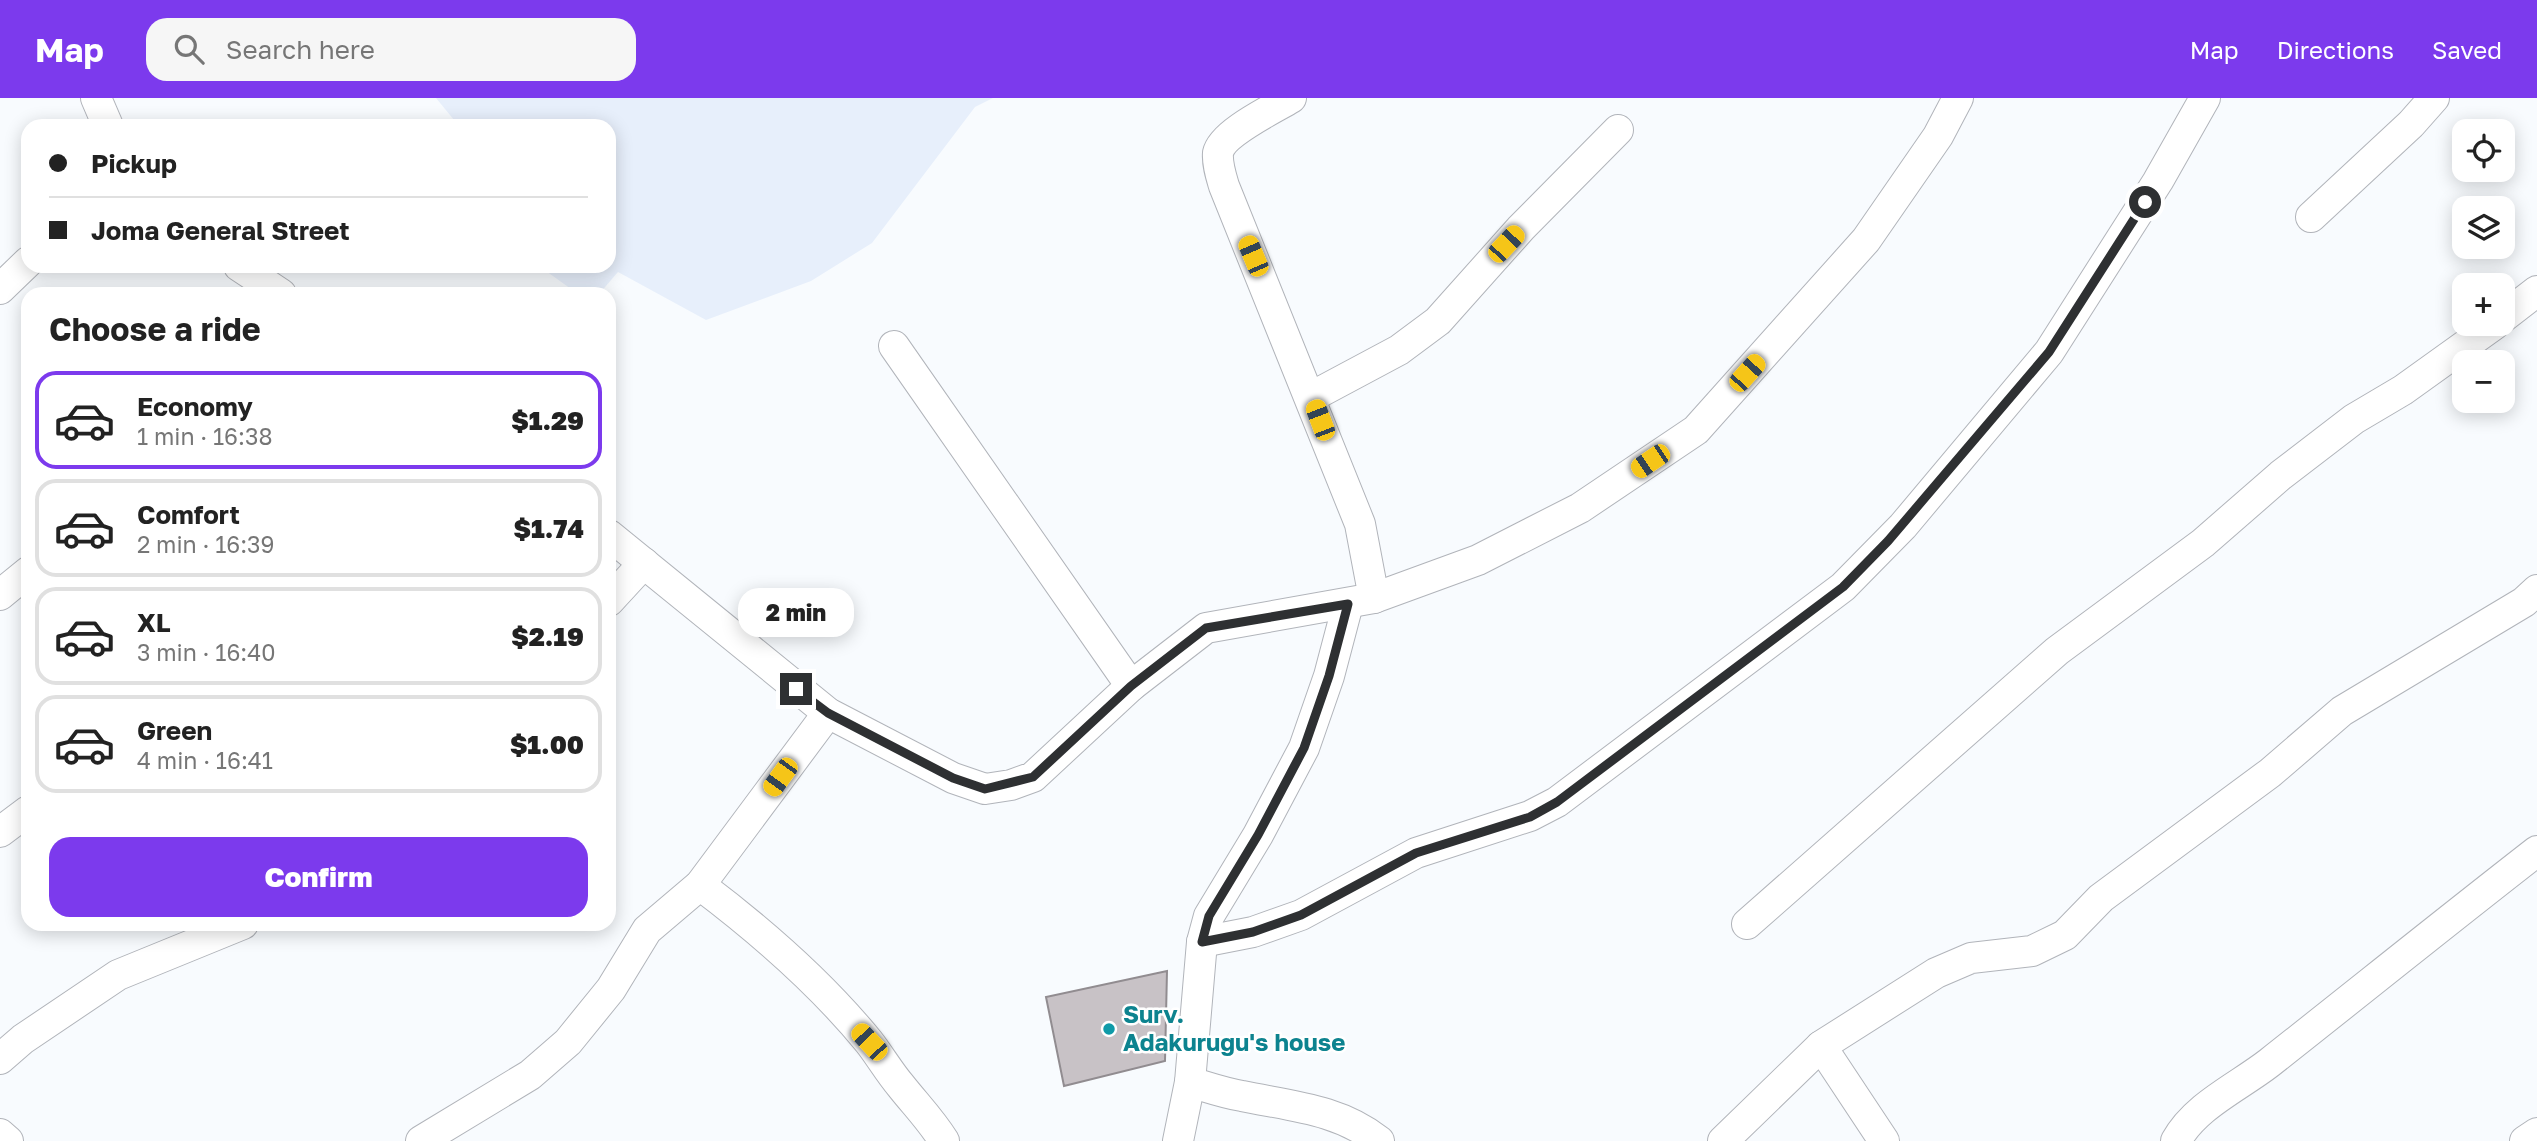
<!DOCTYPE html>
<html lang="en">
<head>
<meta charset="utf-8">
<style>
  :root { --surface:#fff; --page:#f6f6f6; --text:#222; --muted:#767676; --line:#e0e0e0; --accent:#7c3aed }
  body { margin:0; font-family:"Golos Text",sans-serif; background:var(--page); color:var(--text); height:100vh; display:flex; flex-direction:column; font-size:26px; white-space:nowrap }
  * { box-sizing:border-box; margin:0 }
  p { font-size:23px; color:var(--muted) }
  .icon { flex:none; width:38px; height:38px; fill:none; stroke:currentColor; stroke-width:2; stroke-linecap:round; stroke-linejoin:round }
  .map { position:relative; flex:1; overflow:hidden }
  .panel { position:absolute; left:21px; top:189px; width:595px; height:644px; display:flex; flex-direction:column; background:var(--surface); border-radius:21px; box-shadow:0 4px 18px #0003 }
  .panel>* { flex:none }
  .guide { position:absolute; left:21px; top:21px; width:595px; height:154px; border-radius:21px; box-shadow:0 4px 18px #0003; display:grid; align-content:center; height:154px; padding:0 28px; background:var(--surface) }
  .buttons { position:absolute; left:2452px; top:21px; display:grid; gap:14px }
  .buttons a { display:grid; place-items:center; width:63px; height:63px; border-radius:14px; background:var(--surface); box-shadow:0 4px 18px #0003; font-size:35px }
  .end { position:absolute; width:32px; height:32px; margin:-16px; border:9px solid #2e3032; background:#fff; box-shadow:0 0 0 4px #fff }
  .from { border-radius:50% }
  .bubble { position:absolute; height:49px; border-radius:21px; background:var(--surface); box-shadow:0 4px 18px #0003; font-size:23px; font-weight:800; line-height:49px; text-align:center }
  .car { position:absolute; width:21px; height:42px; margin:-21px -10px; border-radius:9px; box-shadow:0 0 5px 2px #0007; background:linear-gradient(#f5c518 24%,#345 0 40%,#f5c518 0 76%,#345 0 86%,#f5c518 0) }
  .guide b { display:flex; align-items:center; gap:24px; height:66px; font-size:26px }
  .guide b+b { border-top:2px solid var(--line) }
  .guide i { width:18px; height:18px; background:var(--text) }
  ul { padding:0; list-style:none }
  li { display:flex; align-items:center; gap:21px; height:98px; margin:0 14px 10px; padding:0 14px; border:4px solid var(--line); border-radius:21px }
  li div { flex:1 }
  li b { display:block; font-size:26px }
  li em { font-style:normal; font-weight:800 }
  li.on { border-color:var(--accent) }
  li>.icon { width:63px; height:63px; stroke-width:1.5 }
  h2 { padding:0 28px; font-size:32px; line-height:84px }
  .cta { display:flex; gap:14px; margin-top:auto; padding:14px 28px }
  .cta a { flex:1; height:80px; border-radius:21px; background:var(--accent); color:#fff; font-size:28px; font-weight:800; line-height:80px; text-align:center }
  header { display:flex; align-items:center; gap:42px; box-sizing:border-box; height:98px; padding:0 35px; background:var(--accent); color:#fff }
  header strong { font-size:33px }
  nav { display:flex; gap:38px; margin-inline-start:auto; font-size:24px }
  .search { width:490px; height:63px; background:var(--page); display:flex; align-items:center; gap:18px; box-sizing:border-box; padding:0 24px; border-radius:21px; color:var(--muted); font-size:26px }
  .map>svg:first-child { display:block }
</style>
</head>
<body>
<header>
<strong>Map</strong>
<div class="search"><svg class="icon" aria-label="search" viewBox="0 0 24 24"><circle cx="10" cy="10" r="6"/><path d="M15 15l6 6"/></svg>Search here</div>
<nav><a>Map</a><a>Directions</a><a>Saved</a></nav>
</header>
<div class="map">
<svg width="2537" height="1043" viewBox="0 0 2537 1043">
  <rect width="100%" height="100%" fill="#f8fbfe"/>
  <!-- built -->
  <path fill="#e7effb" d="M436,0h557l-18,9 -103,136 -61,38 -105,39 -88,-48 -19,22h-21l-39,-28h70v-140h-150z"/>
  <!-- building -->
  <path fill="#c8c2c6" stroke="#918c90" stroke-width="2" d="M1167,873l-2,90 -101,25 -18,-89z"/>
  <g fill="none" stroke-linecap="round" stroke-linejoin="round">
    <!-- minor casing -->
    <g stroke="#b1b4ba" stroke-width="32">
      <g id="minor">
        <path d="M96,0l12,28"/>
        <path d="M1291,0c-18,11 -69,35 -73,55 -1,11 3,23 6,33l136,338 14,74"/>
        <path d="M2311,119l100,-93 23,-26"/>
        <path d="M239,168l42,28"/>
        <path d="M0,191l28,-27"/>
        <path d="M2502,220l35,-27"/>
        <path d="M894,248l237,340"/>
        <path d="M1311,299l88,-47 39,-29 83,-93 97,-98"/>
        <path d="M609,437l219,178 125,65 32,11 26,-4 22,-8 98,-91 75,-58 168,-30 104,-38 102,-52 116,-78 170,-190 72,-104 20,-38"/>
        <path d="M0,497l28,-23"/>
        <path d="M609,503l35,-38"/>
        <path d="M0,734l28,-21"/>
        <path d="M700,787c61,46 120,97 169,157 11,14 20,30 32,44 15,19 30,34 43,55"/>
        <path d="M1747,826l310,-273 146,-108 78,-68 73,-56 49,-29 92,-66"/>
        <path d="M1202,844l51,-10 48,-17 115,-62 114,-37 27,-14 286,-215 60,-61 146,-174 109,-171 47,-83"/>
        <path d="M1821,948l63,95"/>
        <path d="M0,961l23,-20 95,-64 125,-51"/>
        <path d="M1190,984c17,5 34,11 52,14 48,10 97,13 137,45"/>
        <path d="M0,1036l8,7"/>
        <path d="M421,1043l109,-66 38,-33 43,-53 36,-59 53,-45 128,-172"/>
        <path d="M1178,1043l12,-59 12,-140 7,-26 49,-81 46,-87 25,-72 19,-72"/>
        <path d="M1723,1043l98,-95 115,-73 35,-15 61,-7 33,-16 36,-37 169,-125 72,-62 182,-109 13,-12"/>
        <path d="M2176,1043c19,-35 62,-54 93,-78 90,-71 178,-142 268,-212"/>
        <path d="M2525,1043l12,-8"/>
      </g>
    </g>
    <!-- minor -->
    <use href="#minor" stroke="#fff" stroke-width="30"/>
  </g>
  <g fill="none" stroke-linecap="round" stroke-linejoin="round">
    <!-- route -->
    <path stroke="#2e3032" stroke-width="9" d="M796,591l32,24 125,65 32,11 48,-12 98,-91 75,-58 142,-24 -19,72 -25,72 -46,87 -49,81 -7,26 51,-10 48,-17 115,-62 114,-36 27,-15 286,-215 45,-46 161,-189 96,-150"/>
  </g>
  <!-- markers -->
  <circle fill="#0f9aa8" stroke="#fff" stroke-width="2.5" cx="1109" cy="931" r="7"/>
  <g text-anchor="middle" stroke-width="5" stroke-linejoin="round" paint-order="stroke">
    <!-- culture labels -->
    <g font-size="24" font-weight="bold" fill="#0d838f" stroke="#fff" text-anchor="start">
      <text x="1123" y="925">Surv.<tspan x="1123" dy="28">Adakurugu's house</tspan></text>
    </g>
  </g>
</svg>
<div class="buttons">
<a><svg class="icon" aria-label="locate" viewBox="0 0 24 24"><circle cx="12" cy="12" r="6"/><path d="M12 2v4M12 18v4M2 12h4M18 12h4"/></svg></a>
<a><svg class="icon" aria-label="layers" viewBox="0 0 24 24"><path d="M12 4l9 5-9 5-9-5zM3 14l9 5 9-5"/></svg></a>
<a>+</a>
<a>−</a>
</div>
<i class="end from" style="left:2145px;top:104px"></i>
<i class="end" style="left:796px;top:591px"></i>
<div class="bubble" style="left:738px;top:490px;width:116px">2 min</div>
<i class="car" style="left:1506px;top:146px;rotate:43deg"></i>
<i class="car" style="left:1253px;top:158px;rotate:337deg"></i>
<i class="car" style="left:1747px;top:275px;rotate:42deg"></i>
<i class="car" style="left:1320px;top:322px;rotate:339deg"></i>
<i class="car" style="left:1650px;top:363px;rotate:236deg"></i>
<i class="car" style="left:780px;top:679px;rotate:216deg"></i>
<i class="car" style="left:869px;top:944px;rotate:317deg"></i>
<div class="guide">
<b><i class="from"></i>Pickup</b>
<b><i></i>Joma General Street</b>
</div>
<section class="panel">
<h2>Choose a ride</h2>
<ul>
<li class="on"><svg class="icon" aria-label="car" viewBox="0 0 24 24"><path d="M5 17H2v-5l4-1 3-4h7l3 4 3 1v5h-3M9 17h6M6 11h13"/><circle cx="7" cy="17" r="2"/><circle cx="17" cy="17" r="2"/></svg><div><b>Economy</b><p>1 min · 16:38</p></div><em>$1.29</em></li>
<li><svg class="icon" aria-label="car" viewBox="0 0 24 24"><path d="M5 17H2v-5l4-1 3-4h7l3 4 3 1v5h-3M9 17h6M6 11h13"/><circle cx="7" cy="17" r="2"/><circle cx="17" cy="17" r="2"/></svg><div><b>Comfort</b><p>2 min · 16:39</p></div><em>$1.74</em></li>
<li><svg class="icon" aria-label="car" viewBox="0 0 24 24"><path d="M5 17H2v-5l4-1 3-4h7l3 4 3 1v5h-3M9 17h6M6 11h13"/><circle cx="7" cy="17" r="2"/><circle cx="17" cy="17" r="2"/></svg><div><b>XL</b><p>3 min · 16:40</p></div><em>$2.19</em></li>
<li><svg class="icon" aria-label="car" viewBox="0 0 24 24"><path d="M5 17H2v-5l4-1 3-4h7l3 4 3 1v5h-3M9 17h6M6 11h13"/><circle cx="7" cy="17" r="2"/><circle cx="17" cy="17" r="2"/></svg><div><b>Green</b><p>4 min · 16:41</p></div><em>$1.00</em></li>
</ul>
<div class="cta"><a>Confirm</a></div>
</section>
</div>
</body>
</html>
